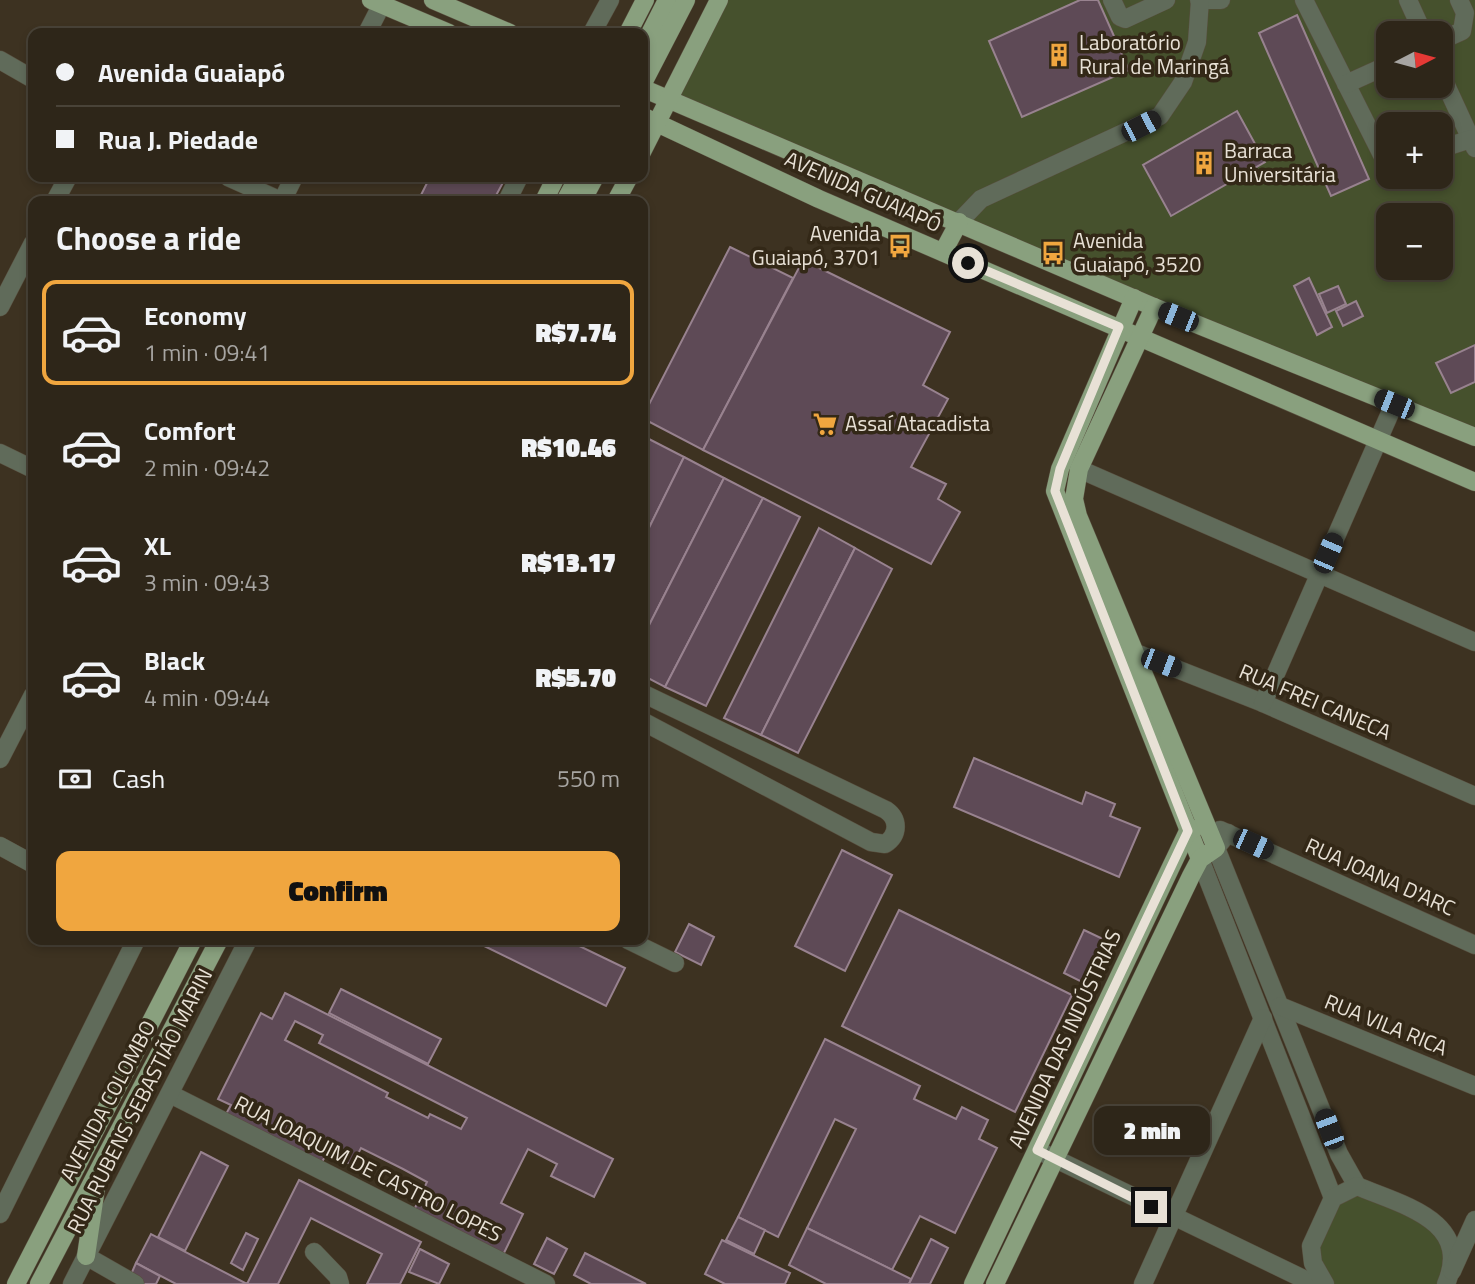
<!DOCTYPE html>
<html lang="en">
<head>
<meta charset="utf-8">
<style>
  :root { --surface:#2e2619; --page:#3a3226; --text:#f1f3f6; --muted:#a7a5a2; --line:#494338; --accent:#f0a63f }
  body { margin:0; font-family:"Titillium Web",sans-serif; background:var(--page); color:var(--text); height:100vh; display:flex; flex-direction:column; font-size:26px; white-space:nowrap }
  * { box-sizing:border-box; margin:0 }
  p { font-size:23px; color:var(--muted) }
  .icon { flex:none; width:38px; height:38px; fill:none; stroke:currentColor; stroke-width:2; stroke-linecap:round; stroke-linejoin:round }
  .map { position:relative; flex:1; overflow:hidden }
  .details { position:absolute; left:28px; top:196px; width:620px; height:749px; display:flex; flex-direction:column; background:var(--surface); border-radius:14px; box-shadow:0 4px 10px #0003,0 0 0 2px var(--line) }
  .details>* { flex:none }
  .guide { position:absolute; left:28px; top:28px; width:620px; height:154px; border-radius:14px; box-shadow:0 4px 10px #0003,0 0 0 2px var(--line); display:grid; align-content:center; height:154px; padding:0 28px; background:var(--surface) }
  .needle { width:46px; rotate:84deg }
  .buttons { position:absolute; left:1376px; top:21px; display:grid; gap:14px }
  .buttons a { display:grid; place-items:center; width:77px; height:77px; border-radius:14px; background:var(--surface); box-shadow:0 4px 10px #0003,0 0 0 2px var(--line); font-size:35px }
  .end { position:absolute; width:32px; height:32px; margin:-16px; border:9px solid #e8e1d6; background:#111; box-shadow:0 0 0 4px #111 }
  .from { border-radius:50% }
  .bubble { position:absolute; height:49px; border-radius:14px; background:var(--surface); box-shadow:0 4px 10px #0003,0 0 0 2px var(--line); font-size:23px; font-weight:800; line-height:49px; text-align:center }
  .car { position:absolute; width:21px; height:42px; margin:-21px -10px; border-radius:9px; box-shadow:0 0 5px 2px #0007; background:linear-gradient(#222 24%,#8ab4d8 0 40%,#222 0 76%,#8ab4d8 0 86%,#222 0) }
  .guide b { display:flex; align-items:center; gap:24px; height:66px; font-size:26px }
  .guide b+b { border-top:2px solid var(--line) }
  .guide i { width:18px; height:18px; background:var(--text) }
  ul { padding:0; list-style:none }
  li { display:flex; align-items:center; gap:21px; height:105px; margin:0 14px 10px; padding:0 14px; border:4px solid transparent; border-radius:14px }
  li div { flex:1 }
  li b { display:block; font-size:26px }
  li em { font-style:normal; font-weight:800 }
  li.selected { border-color:var(--accent) }
  li>.icon { width:63px; height:63px; stroke-width:1.5 }
  h2 { padding:0 28px; font-size:32px; line-height:84px }
  .pay { display:flex; align-items:center; gap:18px; height:77px; padding:0 28px; font-size:26px }
  .pay p { margin-inline-start:auto }
  .cta { display:flex; gap:14px; margin-top:auto; padding:14px 28px }
  .cta a { flex:1; height:80px; border-radius:14px; background:var(--accent); color:#111; font-size:28px; font-weight:800; line-height:80px; text-align:center }
  .map>svg:first-child { display:block }
</style>
</head>
<body>
<div class="map">
<svg width="1475" height="1284" viewBox="0 0 1475 1284">
  <rect width="100%" height="100%" fill="#3d3221"/>
  <!-- green -->
  <g fill="#46512d" fill-rule="evenodd">
    <path d="M719,0h756v433l-806,-335zM1388,33h52v53h-52zM1388,124h52v53h-52zM1388,215h52v53h-52z"/>
    <path d="M1357,1186l87,47 2,51h-121l-12,-21 20,-65z"/>
  </g>
  <!-- building -->
  <g fill="#5e4a56" stroke="#98828f" stroke-width="2" fill-rule="evenodd">
    <path d="M1080,0h18l31,70 -107,47 -33,-76z"/>
    <path d="M1297,15l72,164 -38,17 -72,-163z"/>
    <path d="M1237,111l28,51 -94,54 -28,-51z"/>
    <path d="M430,177h76l-13,24h-75z"/>
    <path d="M730,247l63,31 -90,172 -61,-32z"/>
    <path d="M803,260l147,72 -27,53 25,14 -37,68 35,17 -8,15 22,13 -29,52 -228,-114z"/>
    <path d="M1309,278l23,49 -15,8 -23,-49z"/>
    <path d="M1338,286l8,18 -19,9 -8,-19z"/>
    <path d="M1356,301l7,15 -20,10 -7,-15z"/>
    <path d="M1475,345v37l-24,11 -15,-30z"/>
    <path d="M647,438l37,19 -42,85v-94z"/>
    <path d="M684,457l40,21 -82,161v-97z"/>
    <path d="M724,478l39,20 -98,189 -23,-12v-36z"/>
    <path d="M763,498l37,19 -94,189 -41,-19z"/>
    <path d="M819,528l36,20 -94,187 -37,-17z"/>
    <path d="M855,548l37,21 -94,184 -37,-18z"/>
    <path d="M974,758l108,46 4,-12 29,12 -5,12 30,12 -21,49 -165,-70z"/>
    <path d="M842,850l50,25 -47,96 -50,-25z"/>
    <path d="M899,910l173,85 -57,117 -173,-86z"/>
    <path d="M689,924l25,13 -13,28 -26,-13z"/>
    <path d="M1084,930l21,10 -21,43 -20,-10z"/>
    <path d="M472,940h95l58,28 -19,38z"/>
    <path d="M341,989l100,50 -13,25 -99,-51z"/>
    <path d="M285,993l328,166 -19,38 -43,-21 6,-12 -29,-15 -27,54 22,11 -20,41 -89,-45 13,-28 -24,-13 -42,-21 -9,17 -25,-12 -5,9 -96,-48 5,-9 -13,-6 43,-86 11,6zM295,1021l28,14 -4,8 148,75 -6,11 -31,-15 -2,4 -42,-21 2,-4 -103,-53z"/>
    <path d="M825,1039l95,47 -6,13 42,20 6,-12 26,13 -9,19 18,9 -42,85 -35,-17 -28,54 -85,-42 49,-99 -21,-10 -57,118 -40,-20z"/>
    <path d="M201,1152l27,14 -43,85 -27,-14z"/>
    <path d="M299,1180l122,62 -21,42h-33l15,-30 -71,-36 -33,66h-102l-40,-21 15,-29 96,50z"/>
    <path d="M738,1217l27,13 -11,24 -28,-14z"/>
    <path d="M807,1228l104,51 -2,5h-83l-37,-19z"/>
    <path d="M246,1233l12,6 -15,31 -12,-7z"/>
    <path d="M547,1238l20,11 -13,25 -20,-10z"/>
    <path d="M931,1239l17,9 -18,36h-21z"/>
    <path d="M722,1240l68,33 -5,11h-60l-20,-10z"/>
    <path d="M420,1249l29,15 -10,20 -30,-12z"/>
    <path d="M585,1253l61,31h-55l-17,-9z"/>
    <path d="M136,1263l24,13 -4,8h-17l-10,-5z"/>
  </g>
  <g fill="none" stroke-linecap="round" stroke-linejoin="round">
    <!-- minor casing -->
    <g stroke="#584e3e" stroke-width="19">
      <g id="minor">
        <path d="M1112,0l8,17 5,2 41,-19"/>
        <path d="M1199,0h22"/>
        <path d="M1304,0l78,155 6,6"/>
        <path d="M1408,0l15,33"/>
        <path d="M367,33l17,-33"/>
        <path d="M592,33l18,-33"/>
        <path d="M1440,41l22,-10 3,-18 -6,-13"/>
        <path d="M0,60l33,19"/>
        <path d="M1440,72l35,76"/>
        <path d="M1346,84l42,-19"/>
        <path d="M1440,149l31,-10"/>
        <path d="M228,177l53,24"/>
        <path d="M55,201l13,-24"/>
        <path d="M282,201l12,-24"/>
        <path d="M507,201l12,-24"/>
        <path d="M959,222l22,-23 179,-83 23,-34 14,-40 3,-42"/>
        <path d="M0,307l33,-64"/>
        <path d="M0,453l33,16"/>
        <path d="M1079,469l396,173"/>
        <path d="M1136,653l127,50 212,93"/>
        <path d="M642,693l244,117c13,9 13,25 -1,34l-14,-2 -229,-121"/>
        <path d="M1263,703l131,-299"/>
        <path d="M0,759l33,-64"/>
        <path d="M1220,830l255,115"/>
        <path d="M1228,833l-12,15 123,306 18,32"/>
        <path d="M0,846l33,18"/>
        <path d="M1200,859l133,339"/>
        <path d="M628,940l47,23"/>
        <path d="M1280,1006l195,80"/>
        <path d="M170,1094l376,190"/>
        <path d="M1037,1150l277,134"/>
        <path d="M1357,1186c44,19 116,34 89,98"/>
        <path d="M0,1214l136,-274"/>
        <path d="M314,1252l24,25 2,7"/>
        <path d="M86,1256l49,28"/>
        <path d="M1452,1271l23,-51"/>
        <path d="M72,1284l176,-344"/>
        <path d="M1143,1284l120,-266"/>
        <path d="M1325,1284l-12,-21 -2,-17 22,-48 24,-12"/>
      </g>
    </g>
    <!-- major casing -->
    <g stroke="#584e3e" stroke-width="19">
      <g id="major">
        <path d="M371,0l78,33"/>
        <path d="M433,0l77,33"/>
        <path d="M628,33l17,-33"/>
        <path d="M642,49l25,-49"/>
        <path d="M642,85l44,-85"/>
        <path d="M642,88l512,219 321,130"/>
        <path d="M642,116l177,83 656,283"/>
        <path d="M642,152l77,-152"/>
        <path d="M544,201l12,-24"/>
        <path d="M565,201l13,-24"/>
        <path d="M582,201l13,-24"/>
        <path d="M616,201l13,-24"/>
        <path d="M943,252l16,-30"/>
        <path d="M1134,298l-74,171 -5,22 145,368"/>
        <path d="M86,1256l11,-75"/>
        <path d="M16,1284l177,-344"/>
        <path d="M39,1284l180,-344"/>
        <path d="M973,1284l215,-453 6,-2"/>
        <path d="M995,1284l196,-408 9,-17 16,-11 -138,-332 -4,-17 5,-30 75,-162"/>
      </g>
    </g>
    <!-- minor -->
    <use href="#minor" stroke="#606b5a" stroke-width="18"/>
    <!-- major -->
    <use href="#major" stroke="#89a07e" stroke-width="18"/>
  </g>
  <g fill="none" stroke-linecap="round" stroke-linejoin="round">
    <!-- route -->
    <path stroke="#e8e1d6" stroke-width="9" d="M968,263l151,64 -59,142 -5,22 133,340 -151,319 114,57"/>
  </g>
  <!-- icons -->
  <defs>
    <g id="building-bare" transform="scale(1.89)"><path d="M-4-6H4V6H1V3H-1V6H-4ZM-2.5-4.3h1.7v1.8h-1.7ZM.8-4.3h1.7v1.8H.8ZM-2.5-1h1.7V.8h-1.7ZM.8-1h1.7V.8H.8Z" fill="#f0a63f" stroke="#332817" stroke-width="2.5" paint-order="stroke"/></g>
    <g id="bus-bare" transform="scale(1.89)"><path d="M-5-6H5V4H4V6H2V4H-2V6H-4V4H-5ZM-3.5-4V0h7V-4ZM-3.5 1.2v1.5H-2V1.2ZM2 1.2v1.5H3.5V1.2Z" fill="#f0a63f" stroke="#332817" stroke-width="2.5" paint-order="stroke"/></g>
    <g id="supermarket-bare" transform="scale(1.89)"><path d="M-6-5.5h2.5l.6 2H6L4.5 2H-2.5L-4.4-4H-6ZM-1.5 3.2a1.3 1.3 0 1 0 .1 0ZM3 3.2a1.3 1.3 0 1 0 .1 0Z" fill="#f0a63f" stroke="#332817" stroke-width="2.5" paint-order="stroke"/></g>
  </defs>
  <g fill-rule="evenodd">
    <use href="#building-bare" x="1059" y="55"/>
    <use href="#building-bare" x="1204" y="163"/>
    <use href="#bus-bare" x="900" y="246"/>
    <use href="#bus-bare" x="1053" y="253"/>
    <use href="#supermarket-bare" x="825" y="424"/>
  </g>
  <g text-anchor="middle" stroke-width="7" stroke-linejoin="round" paint-order="stroke">
    <!-- poi labels -->
    <g font-size="21" fill="#e8e1d6" stroke="#332817" text-anchor="start">
      <text x="1079" y="50">Laboratório<tspan x="1079" dy="24">Rural de Maringá</tspan></text>
      <text x="1224" y="158">Barraca<tspan x="1224" dy="24">Universitária</tspan></text>
      <text x="880" y="241" text-anchor="end">Avenida<tspan x="880" dy="24">Guaiapó, 3701</tspan></text>
      <text x="1073" y="248">Avenida<tspan x="1073" dy="24">Guaiapó, 3520</tspan></text>
      <text x="845" y="431">Assaí Atacadista</text>
    </g>
    <!-- street labels -->
    <g font-size="21" fill="#e8e1d6" stroke="#332817">
      <text transform="translate(863 192) rotate(24)" y="7">AVENIDA GUAIAPÓ</text>
      <text transform="translate(1315 702) rotate(23)" y="7">RUA FREI CANECA</text>
      <text transform="translate(1380 877) rotate(24)" y="7">RUA JOANA D'ARC</text>
      <text transform="translate(1386 1025) rotate(22)" y="7">RUA VILA RICA</text>
      <text transform="translate(1065 1039) rotate(-65)" y="7">AVENIDA DAS INDÚSTRIAS</text>
      <text transform="translate(108 1101) rotate(-62)" y="7">AVENIDA COLOMBO</text>
      <text transform="translate(140 1101) rotate(-63)" y="7">RUA RUBENS SEBASTIÃO MARIN</text>
      <text transform="translate(368 1169) rotate(27)" y="7">RUA JOAQUIM DE CASTRO LOPES</text>
    </g>
  </g>
</svg>
<div class="buttons">
<a><svg class="needle" viewBox="-14 -14 28 28"><path d="M0-13l5 13h-10z" fill="#e53935"/><path d="M0 13l5-13h-10z" fill="#a7a5a2"/></svg></a>
<a>+</a>
<a>−</a>
</div>
<i class="end from" style="left:968px;top:263px"></i>
<i class="end" style="left:1151px;top:1207px"></i>
<div class="bubble" style="left:1094px;top:1106px;width:116px">2 min</div>
<i class="car" style="left:1141px;top:126px;rotate:63deg"></i>
<i class="car" style="left:1178px;top:317px;rotate:292deg"></i>
<i class="car" style="left:1394px;top:404px;rotate:292deg"></i>
<i class="car" style="left:1328px;top:553px;rotate:23deg"></i>
<i class="car" style="left:1161px;top:663px;rotate:111deg"></i>
<i class="car" style="left:1253px;top:844px;rotate:114deg"></i>
<i class="car" style="left:1329px;top:1129px;rotate:339deg"></i>
<div class="guide">
<b><i class="from"></i>Avenida Guaiapó</b>
<b><i></i>Rua J. Piedade</b>
</div>
<section class="details">
<h2>Choose a ride</h2>
<ul>
<li class="selected"><svg class="icon" aria-label="car" viewBox="0 0 24 24"><path d="M5 17H2v-5l4-1 3-4h7l3 4 3 1v5h-3M9 17h6M6 11h13"/><circle cx="7" cy="17" r="2"/><circle cx="17" cy="17" r="2"/></svg><div><b>Economy</b><p>1 min · 09:41</p></div><em>R$7.74</em></li>
<li><svg class="icon" aria-label="car" viewBox="0 0 24 24"><path d="M5 17H2v-5l4-1 3-4h7l3 4 3 1v5h-3M9 17h6M6 11h13"/><circle cx="7" cy="17" r="2"/><circle cx="17" cy="17" r="2"/></svg><div><b>Comfort</b><p>2 min · 09:42</p></div><em>R$10.46</em></li>
<li><svg class="icon" aria-label="car" viewBox="0 0 24 24"><path d="M5 17H2v-5l4-1 3-4h7l3 4 3 1v5h-3M9 17h6M6 11h13"/><circle cx="7" cy="17" r="2"/><circle cx="17" cy="17" r="2"/></svg><div><b>XL</b><p>3 min · 09:43</p></div><em>R$13.17</em></li>
<li><svg class="icon" aria-label="car" viewBox="0 0 24 24"><path d="M5 17H2v-5l4-1 3-4h7l3 4 3 1v5h-3M9 17h6M6 11h13"/><circle cx="7" cy="17" r="2"/><circle cx="17" cy="17" r="2"/></svg><div><b>Black</b><p>4 min · 09:44</p></div><em>R$5.70</em></li>
</ul>
<div class="pay"><svg class="icon" aria-label="cash" viewBox="0 0 24 24"><path d="M3 7h18v10H3z"/><circle cx="12" cy="12" r="2"/></svg>Cash<p>550 m</p></div>
<div class="cta"><a>Confirm</a></div>
</section>
</div>
</body>
</html>
